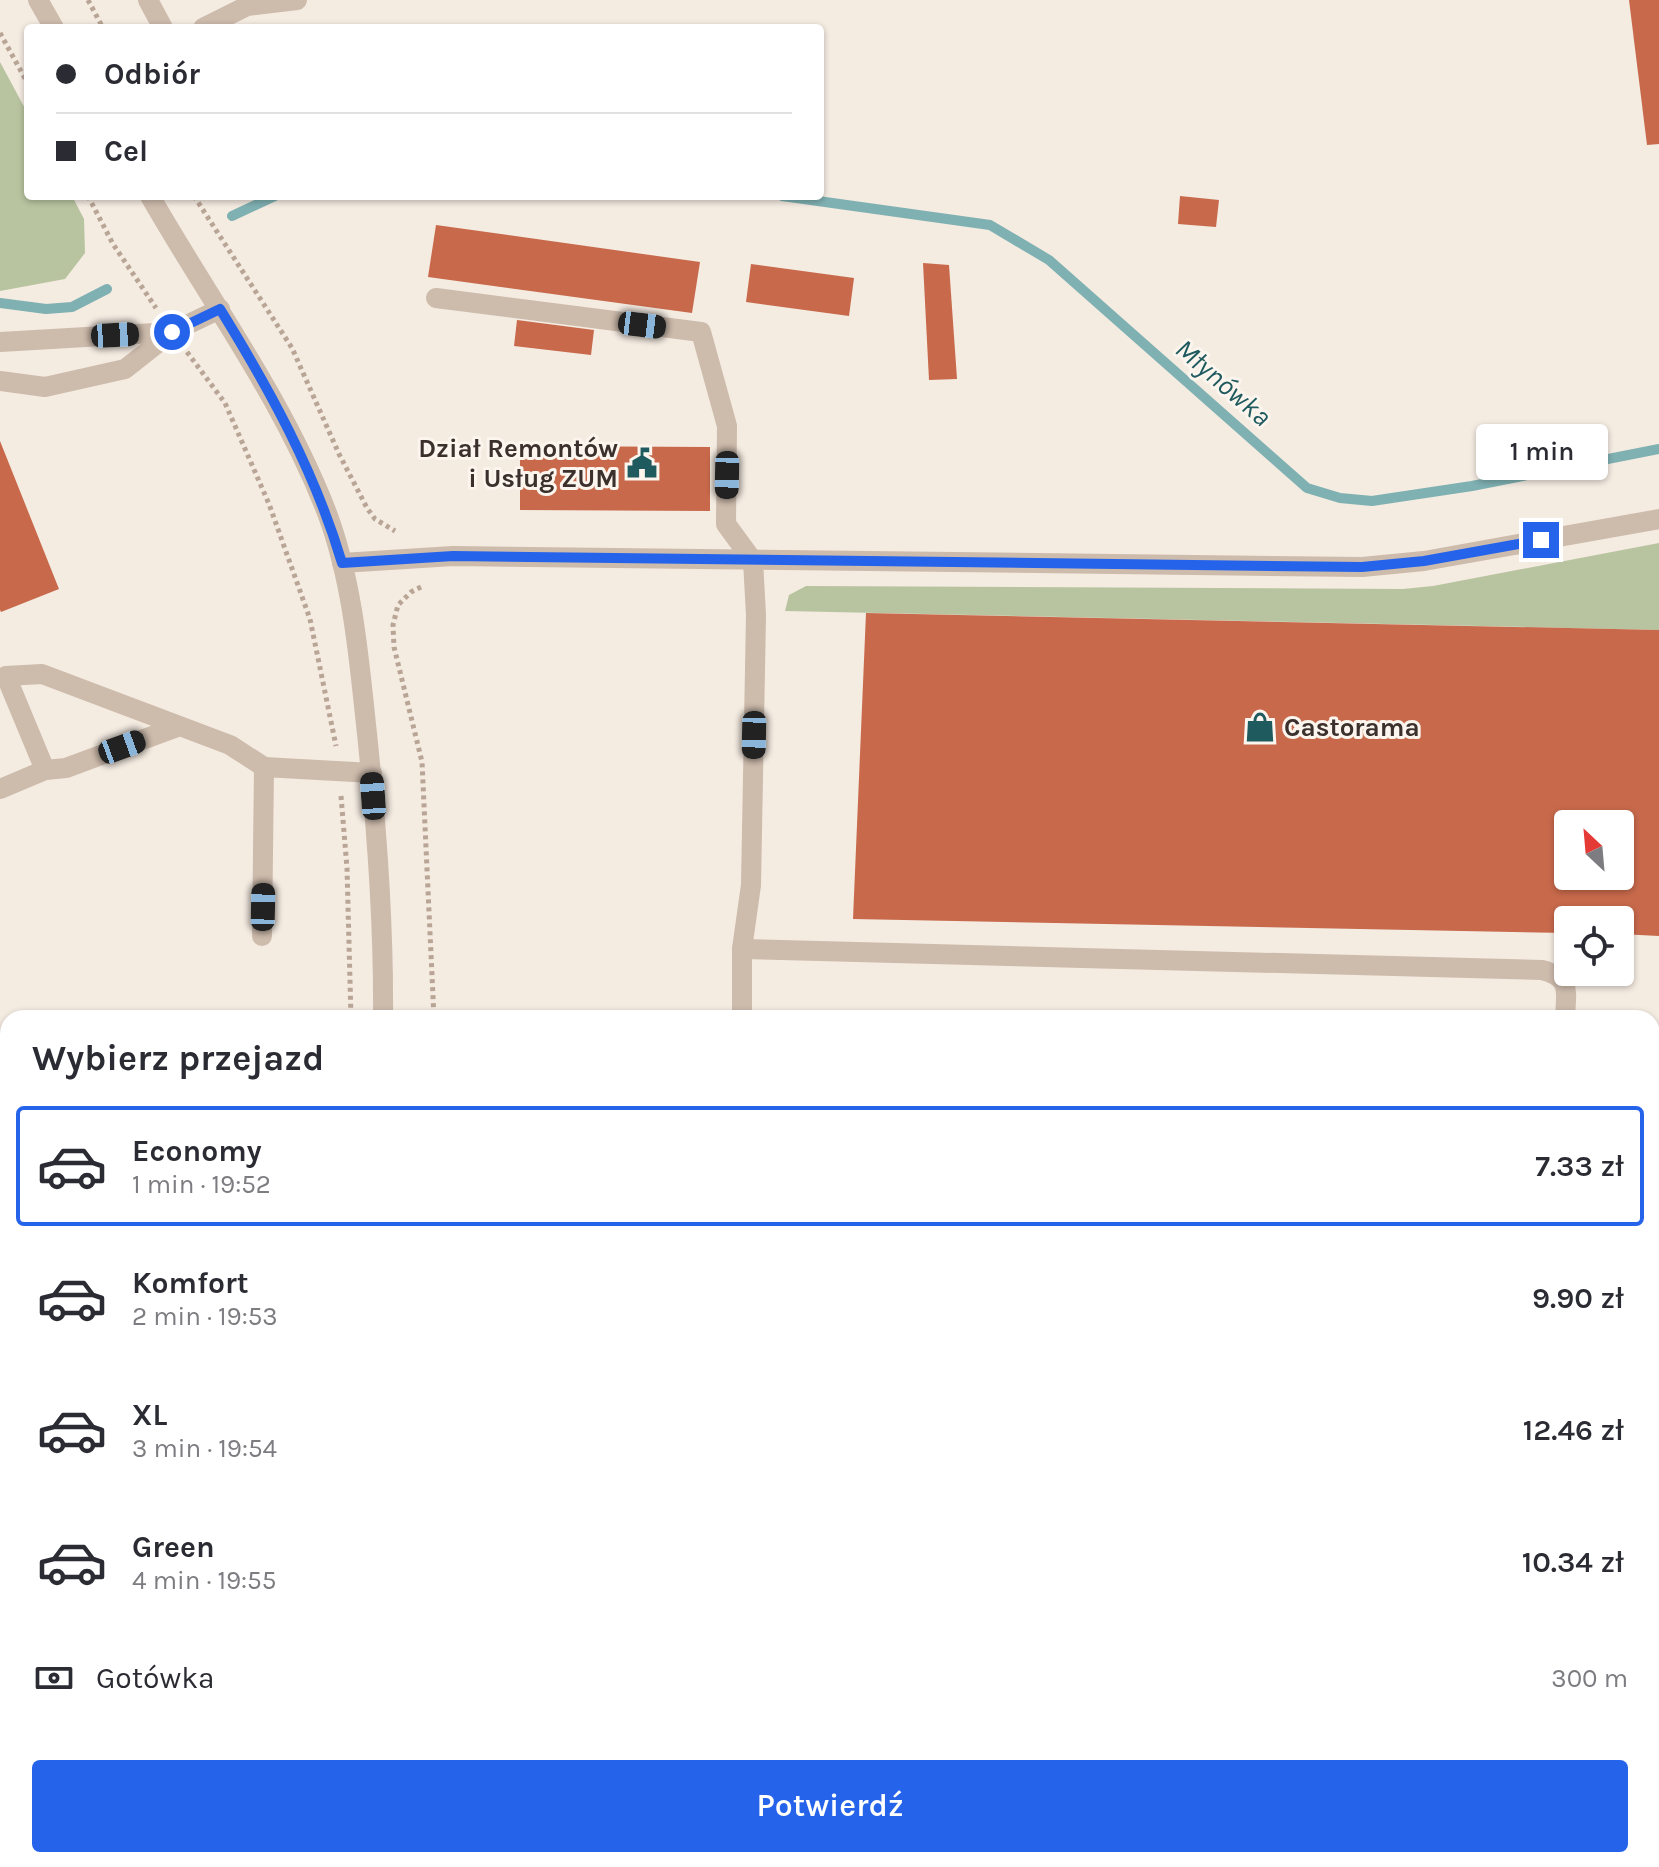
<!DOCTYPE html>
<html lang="pl">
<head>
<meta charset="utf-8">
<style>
  :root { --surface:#fff; --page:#f2f2f3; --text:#2b2b33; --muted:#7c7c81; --line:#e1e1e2; --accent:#2563eb }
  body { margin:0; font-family:Karla,sans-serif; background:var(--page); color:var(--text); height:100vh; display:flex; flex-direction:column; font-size:30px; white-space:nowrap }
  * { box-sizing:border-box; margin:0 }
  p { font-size:26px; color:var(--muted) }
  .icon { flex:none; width:44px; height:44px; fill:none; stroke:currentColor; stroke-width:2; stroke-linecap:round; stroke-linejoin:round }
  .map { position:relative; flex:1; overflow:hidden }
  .side { position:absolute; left:0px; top:1010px; width:1660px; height:858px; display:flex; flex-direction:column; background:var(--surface); border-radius:24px 24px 0 0; box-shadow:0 2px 6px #0004 }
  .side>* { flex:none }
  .top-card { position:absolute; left:24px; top:24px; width:800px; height:176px; border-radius:8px; box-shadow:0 2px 6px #0004; display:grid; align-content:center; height:176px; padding:0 32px; background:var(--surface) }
  .needle { width:52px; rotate:334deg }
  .fabs { position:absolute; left:1554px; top:810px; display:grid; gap:16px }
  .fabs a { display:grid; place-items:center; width:80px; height:80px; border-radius:8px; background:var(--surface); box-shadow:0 2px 6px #0004; font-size:40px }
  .end { position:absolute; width:36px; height:36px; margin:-18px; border:10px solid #2563eb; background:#fff; box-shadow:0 0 0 4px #fff }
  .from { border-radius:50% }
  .bubble { position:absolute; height:56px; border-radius:8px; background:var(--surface); box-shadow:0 2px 6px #0004; font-size:26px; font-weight:600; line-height:56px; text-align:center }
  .car { position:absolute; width:24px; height:48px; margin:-24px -12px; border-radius:10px; box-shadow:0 0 6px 2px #0007; background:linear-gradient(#222 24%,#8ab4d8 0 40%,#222 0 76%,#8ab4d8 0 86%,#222 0) }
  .top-card b { display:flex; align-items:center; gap:28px; height:76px; font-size:30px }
  .top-card b+b { border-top:2px solid var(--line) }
  .top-card i { width:20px; height:20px; background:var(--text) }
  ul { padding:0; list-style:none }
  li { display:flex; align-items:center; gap:24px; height:120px; margin:0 16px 12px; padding:0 16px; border:4px solid transparent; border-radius:8px }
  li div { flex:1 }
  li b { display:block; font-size:30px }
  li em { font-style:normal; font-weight:600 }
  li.active { border-color:var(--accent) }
  li>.icon { width:72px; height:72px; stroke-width:1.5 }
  h2 { padding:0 32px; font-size:36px; line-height:96px }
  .pay { display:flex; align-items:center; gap:20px; height:88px; padding:0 32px; font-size:30px }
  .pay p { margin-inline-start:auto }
  .action { display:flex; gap:16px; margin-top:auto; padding:16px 32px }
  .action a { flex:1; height:92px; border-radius:8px; background:var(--accent); color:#fff; font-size:32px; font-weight:600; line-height:92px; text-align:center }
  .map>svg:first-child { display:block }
</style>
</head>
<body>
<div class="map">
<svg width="1659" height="1867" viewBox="0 0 1659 1867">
  <rect width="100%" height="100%" fill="#f4ebe1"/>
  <!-- green -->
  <g fill="#b8c4a0">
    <path d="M0,62l28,52v82h44l12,23 1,34 -20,26 -65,12z"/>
    <path d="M1659,543v87l-874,-19 4,-16 17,-9 597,3 30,-3z"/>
    <path d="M0,1060l8,2v798h12l-1,7h-19z"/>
    <path d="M1652,1272h7v595h-1309v-7h1302z"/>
  </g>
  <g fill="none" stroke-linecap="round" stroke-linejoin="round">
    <!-- stream -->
    <g stroke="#7fb0b2" stroke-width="10">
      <path d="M782,196l208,29 59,35 258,228 33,10 32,3 100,-15 187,-37"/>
      <path d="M232,216l43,-20"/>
      <path d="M0,303l46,6 26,-2 35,-18"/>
      <path d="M0,1749l8,-111"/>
    </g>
    <!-- river -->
    <g stroke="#7fb0b2" stroke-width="62">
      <path d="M0,1347l8,2"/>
      <path d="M1652,1497l7,1"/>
    </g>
  </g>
  <!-- building -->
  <g fill="#c8694b" fill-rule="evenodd">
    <path d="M1629,0h30v144l-12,1z"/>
    <path d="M1180,196l39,4 -3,27 -38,-3z"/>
    <path d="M436,225l264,37 -8,51 -264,-36z"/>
    <path d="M923,263l26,2 8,114 -28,1z"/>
    <path d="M751,264l103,14 -5,38 -103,-14z"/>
    <path d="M517,320l77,10 -3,25 -77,-9z"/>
    <path d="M0,441l59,148 -58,23 -1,-2z"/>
    <path d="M520,446l190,1v64l-190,-1z"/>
    <path d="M866,613l793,17v306l-39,-2v-14h-52v13l-715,-14zM1568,824h52v52h-52z"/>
    <path d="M198,1860h49l-1,4 -48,-1z"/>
  </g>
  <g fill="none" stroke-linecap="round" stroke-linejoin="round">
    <!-- path -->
    <g stroke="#b9a596" stroke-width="5" stroke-dasharray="4 4" stroke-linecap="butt">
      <path d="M88,0l15,28"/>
      <path d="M0,33l28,51"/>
      <path d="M88,196l25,48 43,64"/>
      <path d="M194,196l98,152 47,106 28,54 8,11 20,12"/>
      <path d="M187,352l38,51 44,101 41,115 26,127"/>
      <path d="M421,587l-10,5 -13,13 -5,20 1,22 28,115 12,256"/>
      <path d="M341,796l6,72 4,150"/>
      <path d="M1652,1272h7"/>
      <path d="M1652,1665l7,-1"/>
      <path d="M296,1867l1,-7"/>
      <path d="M376,1867v-7"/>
    </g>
    <!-- minor -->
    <g stroke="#cdbbac" stroke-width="20">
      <path d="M38,0l16,28"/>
      <path d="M148,0l15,28"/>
      <path d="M203,28l44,-22 50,-6"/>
      <path d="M150,196c60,105 133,203 177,317 24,64 31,135 38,202 11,101 19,202 18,303"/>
      <path d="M436,298l265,34 26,94 -1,98 27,37 3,54 -5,270 -9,64v69"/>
      <path d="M0,342l172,-10 48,-23"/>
      <path d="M0,381l45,6 80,-18 47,-37"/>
      <path d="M342,563l111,-7 909,11 62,-6 235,-42"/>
      <path d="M177,727l-111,41 -21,2 -39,-94 36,-2 188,71 34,22"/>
      <path d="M0,789l45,-19"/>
      <path d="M262,936l2,-169 108,6"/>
      <path d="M742,949l800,21c30,8 24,21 23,48"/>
      <path d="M1652,1206h7"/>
      <path d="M327,1867l1,-7"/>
    </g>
  </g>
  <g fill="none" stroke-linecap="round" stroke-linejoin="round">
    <!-- route -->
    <path stroke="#2563eb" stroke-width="10" d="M172,332l48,-23c50,81 95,163 122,254l111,-7 909,11 62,-6 117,-21"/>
  </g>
  <!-- icons -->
  <defs>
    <g id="civic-bare" transform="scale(2.4)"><path d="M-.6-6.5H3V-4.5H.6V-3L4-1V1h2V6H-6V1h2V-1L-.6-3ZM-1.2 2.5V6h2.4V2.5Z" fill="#1f5a5e" stroke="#fbf5ee" stroke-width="2.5" paint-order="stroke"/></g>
    <g id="shop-bare" transform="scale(2.4)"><path d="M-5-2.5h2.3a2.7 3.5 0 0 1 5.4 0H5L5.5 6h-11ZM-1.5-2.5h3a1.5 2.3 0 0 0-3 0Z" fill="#1f5a5e" stroke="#fbf5ee" stroke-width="2.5" paint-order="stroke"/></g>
  </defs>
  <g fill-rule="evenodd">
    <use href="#civic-bare" x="642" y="463"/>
    <use href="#shop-bare" x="1260" y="727"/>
  </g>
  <g text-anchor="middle" stroke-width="6" stroke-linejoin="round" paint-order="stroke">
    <!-- poi labels -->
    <g font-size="26" font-weight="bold" fill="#3b302b" stroke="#fbf5ee" text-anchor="end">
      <text x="618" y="457">Dział Remontów<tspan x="618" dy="30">i Usług ZUM</tspan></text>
      <text x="1284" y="736" text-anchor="start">Castorama</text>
    </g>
    <!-- water labels -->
    <g font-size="28" font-style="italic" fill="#1f5a5e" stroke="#fbf5ee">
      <text transform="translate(1224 382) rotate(41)" y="10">Młynówka</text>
    </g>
  </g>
</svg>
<div class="fabs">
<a><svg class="needle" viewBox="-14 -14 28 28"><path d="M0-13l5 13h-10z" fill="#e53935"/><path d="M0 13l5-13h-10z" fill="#7c7c81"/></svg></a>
<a><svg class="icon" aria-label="locate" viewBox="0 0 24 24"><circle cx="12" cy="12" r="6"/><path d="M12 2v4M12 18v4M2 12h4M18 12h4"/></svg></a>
</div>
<i class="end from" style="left:172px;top:332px"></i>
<i class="end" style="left:1541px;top:540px"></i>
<div class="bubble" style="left:1476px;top:424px;width:132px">1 min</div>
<i class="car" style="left:642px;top:325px;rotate:97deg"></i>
<i class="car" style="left:115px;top:335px;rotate:87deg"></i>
<i class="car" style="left:727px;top:475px;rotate:181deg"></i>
<i class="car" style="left:754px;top:735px;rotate:181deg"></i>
<i class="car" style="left:122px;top:747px;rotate:70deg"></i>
<i class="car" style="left:373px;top:796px;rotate:356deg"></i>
<i class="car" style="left:263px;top:907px;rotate:1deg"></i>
<div class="top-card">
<b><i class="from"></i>Odbiór</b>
<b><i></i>Cel</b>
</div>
<section class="side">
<h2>Wybierz przejazd</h2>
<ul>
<li class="active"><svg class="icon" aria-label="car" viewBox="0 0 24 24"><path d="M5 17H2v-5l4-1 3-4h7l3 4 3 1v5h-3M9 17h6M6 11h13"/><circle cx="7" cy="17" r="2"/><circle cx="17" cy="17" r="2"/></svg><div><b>Economy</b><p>1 min · 19:52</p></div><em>7.33 zł</em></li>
<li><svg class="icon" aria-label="car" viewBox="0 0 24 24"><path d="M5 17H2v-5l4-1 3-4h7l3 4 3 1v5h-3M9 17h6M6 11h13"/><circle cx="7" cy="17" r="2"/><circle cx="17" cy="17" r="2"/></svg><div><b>Komfort</b><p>2 min · 19:53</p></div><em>9.90 zł</em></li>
<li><svg class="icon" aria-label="car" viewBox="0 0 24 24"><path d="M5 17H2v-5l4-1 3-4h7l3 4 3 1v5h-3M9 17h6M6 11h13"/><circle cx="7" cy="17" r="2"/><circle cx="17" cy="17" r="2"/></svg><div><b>XL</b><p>3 min · 19:54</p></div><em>12.46 zł</em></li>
<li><svg class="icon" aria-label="car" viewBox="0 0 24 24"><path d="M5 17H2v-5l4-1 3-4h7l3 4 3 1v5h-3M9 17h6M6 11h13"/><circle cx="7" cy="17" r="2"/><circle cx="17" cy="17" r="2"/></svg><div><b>Green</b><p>4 min · 19:55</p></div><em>10.34 zł</em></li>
</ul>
<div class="pay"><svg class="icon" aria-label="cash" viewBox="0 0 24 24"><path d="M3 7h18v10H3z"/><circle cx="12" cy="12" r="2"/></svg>Gotówka<p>300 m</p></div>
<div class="action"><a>Potwierdź</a></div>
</section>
</div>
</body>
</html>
